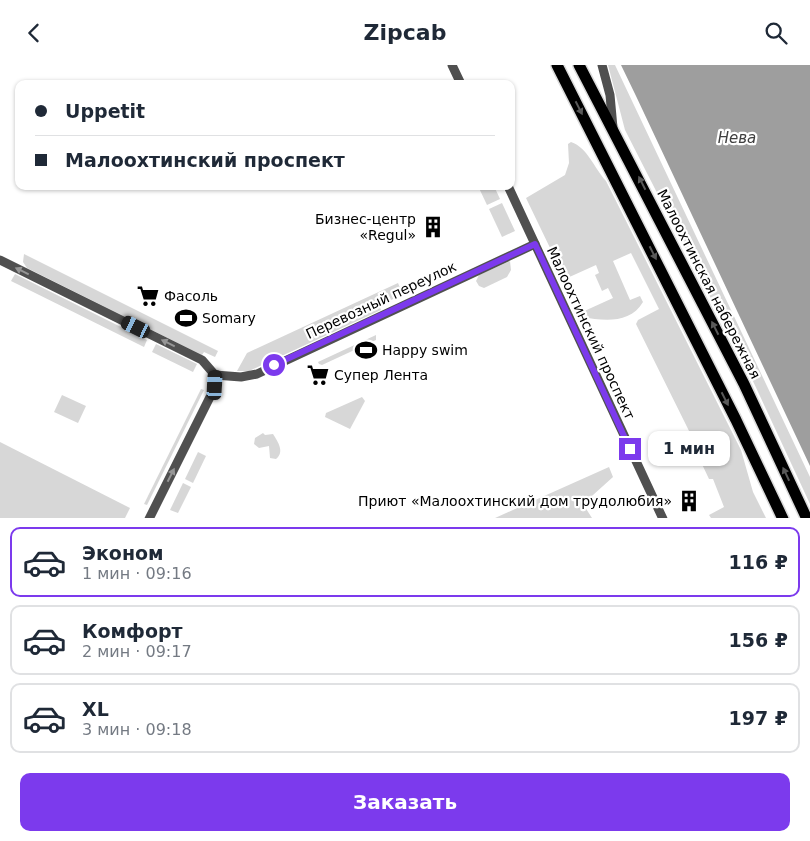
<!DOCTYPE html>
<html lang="ru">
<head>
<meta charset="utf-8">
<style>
  :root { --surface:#fff; --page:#f6f6f7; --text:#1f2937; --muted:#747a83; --line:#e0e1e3; --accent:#7c3aed }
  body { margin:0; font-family:"DejaVu Sans",sans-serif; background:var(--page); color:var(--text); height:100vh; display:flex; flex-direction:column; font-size:19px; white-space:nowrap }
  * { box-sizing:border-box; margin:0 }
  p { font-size:16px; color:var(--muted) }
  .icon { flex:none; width:28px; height:28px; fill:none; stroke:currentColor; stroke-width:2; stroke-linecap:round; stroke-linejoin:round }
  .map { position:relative; height:453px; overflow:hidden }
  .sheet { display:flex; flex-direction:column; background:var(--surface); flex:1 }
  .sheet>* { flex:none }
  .top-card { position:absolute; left:15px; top:15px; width:500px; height:110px; border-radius:10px; box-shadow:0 1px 4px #0004; display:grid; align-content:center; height:110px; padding:0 20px; background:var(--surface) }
  .end { position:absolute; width:22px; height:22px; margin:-11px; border:6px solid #7c3aed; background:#fff; box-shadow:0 0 0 2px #fff }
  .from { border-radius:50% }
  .bubble { position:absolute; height:35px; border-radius:10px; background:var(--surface); box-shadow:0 1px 4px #0004; font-size:16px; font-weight:600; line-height:35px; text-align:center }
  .car { position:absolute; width:15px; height:30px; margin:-15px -8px; border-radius:6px; box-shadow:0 0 4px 1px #0007; background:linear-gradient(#222 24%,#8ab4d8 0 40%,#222 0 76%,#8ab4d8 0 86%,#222 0) }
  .top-card b { display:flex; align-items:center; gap:18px; height:48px; font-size:19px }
  .top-card b+b { border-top:1px solid var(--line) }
  .top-card i { width:12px; height:12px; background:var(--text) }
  ul { padding:9px 0 0; list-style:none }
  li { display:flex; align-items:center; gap:15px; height:70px; margin:0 10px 8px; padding:0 10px; border:2px solid var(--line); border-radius:10px }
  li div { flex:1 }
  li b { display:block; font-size:19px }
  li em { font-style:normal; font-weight:600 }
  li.active { border-color:var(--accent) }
  li>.icon { width:45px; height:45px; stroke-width:1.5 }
  .button { display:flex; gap:10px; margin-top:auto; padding:10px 20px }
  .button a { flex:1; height:58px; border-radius:10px; background:var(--accent); color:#fff; font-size:20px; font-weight:600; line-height:58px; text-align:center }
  header { display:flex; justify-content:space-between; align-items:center; height:65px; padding:0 20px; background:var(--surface); font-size:22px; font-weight:600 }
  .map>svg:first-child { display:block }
</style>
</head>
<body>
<header><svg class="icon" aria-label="back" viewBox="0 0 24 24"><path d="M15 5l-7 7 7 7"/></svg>Zipcab<svg class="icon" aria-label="search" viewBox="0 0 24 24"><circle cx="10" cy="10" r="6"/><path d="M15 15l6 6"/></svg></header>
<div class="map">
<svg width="810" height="454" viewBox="0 0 810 454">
  <rect width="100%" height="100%" fill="#fff"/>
  <!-- green -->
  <g fill="#d7d7d7">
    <path d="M608,0h7l195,412v27l-58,-125 -127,-249z"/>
    <path d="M571,77c17,6 23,26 35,39l135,269 12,42 13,26h-55l-2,-3 15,-8 -11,-28h-4l-18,-38 2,-2 -57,-115 2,-4 21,-11 -28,-56 -18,8 17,39 10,-4 3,6c-13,22 -39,19 -61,15l-2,-4 33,-15 -5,-10 -6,3 -7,-16 4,-2 -3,-8 -31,14 -39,-81 39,-23 4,-12 -1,-19z"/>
    <path d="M478,121h16l6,13 -13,6z"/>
    <path d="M502,138l13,28 -13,6 -13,-28z"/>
    <path d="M24,189l194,97 -3,6 -11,-5 -2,3 -175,-87 -4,-6z"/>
    <path d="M510,196l1,9 -4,7 -23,11 -5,-2 -3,-5 3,-6z"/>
    <path d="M15,209l132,66 -3,7 -133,-66z"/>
    <path d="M398,218l5,12 -24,10 2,5 -132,61h-12l10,-18z"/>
    <path d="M376,270v5l-54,25 -3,-1 -1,-2z"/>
    <path d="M156,279l41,20 -4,8 -41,-20z"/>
    <path d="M201,324l3,1 -57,115 -3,-1z"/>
    <path d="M62,330l24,11 -8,17 -24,-11z"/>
    <path d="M362,332l3,4 -15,28 -25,-12 1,-4z"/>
    <path d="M263,368l2,2 8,-1c5,8 12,18 3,25l-6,-1 -1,-12 -10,2 -5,-4 1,-6z"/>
    <path d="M0,377l130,66 -5,10h-125z"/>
    <path d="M198,387l8,4 -13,27 -8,-4z"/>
    <path d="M609,402l4,10 -30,27 9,14h-97z"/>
    <path d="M183,418l8,4 -13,26 -8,-3z"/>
  </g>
  <!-- water -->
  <path fill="#9e9e9e" d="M621,0h189v401l-174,-370z"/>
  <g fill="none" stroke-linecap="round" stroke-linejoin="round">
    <!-- major casing -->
    <g stroke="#dbdbdb" stroke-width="14">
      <g id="major">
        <path d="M557,0l179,355 47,99"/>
        <path d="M579,0l165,319 63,135"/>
      </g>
    </g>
    <!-- minor -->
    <g stroke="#505050" stroke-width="9">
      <path d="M452,0l9,19"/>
      <path d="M602,0l8,30 3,33"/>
      <path d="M508,121l155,333"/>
      <path d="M0,195l202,100 13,15"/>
      <path d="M215,310l26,2 16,-3 278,-130"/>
      <path d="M149,454l63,-126 3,-18"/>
    </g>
    <!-- major -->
    <use href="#major" stroke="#000" stroke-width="11"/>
  </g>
  <!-- one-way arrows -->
  <defs><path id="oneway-solid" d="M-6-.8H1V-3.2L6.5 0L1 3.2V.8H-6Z" transform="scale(1.25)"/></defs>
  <g fill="#595959">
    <use href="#oneway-solid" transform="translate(579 43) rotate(63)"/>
    <use href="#oneway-solid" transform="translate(642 118) rotate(-117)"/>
    <use href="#oneway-solid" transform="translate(653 188) rotate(63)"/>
    <use href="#oneway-solid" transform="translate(715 263) rotate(-117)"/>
    <use href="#oneway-solid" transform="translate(725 334) rotate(63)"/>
    <use href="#oneway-solid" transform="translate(786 409) rotate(-115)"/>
  </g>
  <g fill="#969696">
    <use href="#oneway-solid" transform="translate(22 206) rotate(-154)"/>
    <use href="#oneway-solid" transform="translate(168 278) rotate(-154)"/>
    <use href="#oneway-solid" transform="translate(171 410) rotate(-63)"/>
  </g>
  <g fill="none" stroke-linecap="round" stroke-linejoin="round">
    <!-- route -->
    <path stroke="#7c3aed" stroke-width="6" d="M274,300l261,-121 95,205"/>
  </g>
  <!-- icons -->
  <defs>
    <g id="building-bare" transform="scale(1.725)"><path d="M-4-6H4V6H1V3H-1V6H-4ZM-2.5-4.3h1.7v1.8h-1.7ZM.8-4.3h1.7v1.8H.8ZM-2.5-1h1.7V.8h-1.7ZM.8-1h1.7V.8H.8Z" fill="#000" stroke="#fff" stroke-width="2.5" paint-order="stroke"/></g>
    <g id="supermarket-bare" transform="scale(1.725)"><path d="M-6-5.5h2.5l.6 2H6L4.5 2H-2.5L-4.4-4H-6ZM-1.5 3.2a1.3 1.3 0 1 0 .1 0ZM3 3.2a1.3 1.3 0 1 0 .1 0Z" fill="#000" stroke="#fff" stroke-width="2.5" paint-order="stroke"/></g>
    <g id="stadium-bare" transform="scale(1.725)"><path d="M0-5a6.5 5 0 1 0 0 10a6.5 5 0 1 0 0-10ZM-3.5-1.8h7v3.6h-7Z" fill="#000" stroke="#fff" stroke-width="2.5" paint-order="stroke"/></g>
  </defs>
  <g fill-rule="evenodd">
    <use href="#building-bare" x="433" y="162"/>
    <use href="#supermarket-bare" x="148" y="231"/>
    <use href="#stadium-bare" x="186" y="253"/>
    <use href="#stadium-bare" x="366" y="285"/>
    <use href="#supermarket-bare" x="318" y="310"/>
    <use href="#building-bare" x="689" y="436"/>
  </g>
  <g text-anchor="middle" stroke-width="4.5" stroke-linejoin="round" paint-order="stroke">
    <!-- poi labels -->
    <g font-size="14" fill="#000" stroke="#fff" text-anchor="start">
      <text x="416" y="159" text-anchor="end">Бизнес-центр<tspan x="416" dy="16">«Regul»</tspan></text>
      <text x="164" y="236">Фасоль</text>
      <text x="202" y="258">Somary</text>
      <text x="382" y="290">Happy swim</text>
      <text x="334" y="315">Супер Лента</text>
      <text x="672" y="441" text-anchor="end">Приют «Малоохтинский дом трудолюбия»</text>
    </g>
    <!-- street labels -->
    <g font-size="14" fill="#000" stroke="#fff">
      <text transform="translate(709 219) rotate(63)" y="5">Малоохтинская набережная</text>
      <text transform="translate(381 235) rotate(-25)" y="5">Перевозный переулок</text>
      <text transform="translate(591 268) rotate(65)" y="5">Малоохтинский проспект</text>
    </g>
    <!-- water labels -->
    <g font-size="15" font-style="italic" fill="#3f3f3f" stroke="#fff">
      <text x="737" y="78">Нева</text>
    </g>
  </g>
</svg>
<i class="end from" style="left:274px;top:300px"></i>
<i class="end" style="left:630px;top:384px"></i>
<div class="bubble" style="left:648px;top:366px;width:82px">1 мин</div>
<i class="car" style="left:136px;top:262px;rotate:296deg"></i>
<i class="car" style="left:215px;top:320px;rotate:3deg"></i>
<div class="top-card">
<b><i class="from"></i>Uppetit</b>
<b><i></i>Малоохтинский проспект</b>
</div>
</div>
<section class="sheet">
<ul>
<li class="active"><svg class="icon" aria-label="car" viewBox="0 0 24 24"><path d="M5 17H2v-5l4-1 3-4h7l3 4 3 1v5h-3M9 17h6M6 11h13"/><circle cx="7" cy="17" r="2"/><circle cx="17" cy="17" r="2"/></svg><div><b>Эконом</b><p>1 мин · 09:16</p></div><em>116 ₽</em></li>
<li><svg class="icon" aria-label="car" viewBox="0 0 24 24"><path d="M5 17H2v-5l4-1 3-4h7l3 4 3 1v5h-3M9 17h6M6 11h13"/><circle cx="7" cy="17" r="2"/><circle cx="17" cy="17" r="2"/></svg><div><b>Комфорт</b><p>2 мин · 09:17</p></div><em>156 ₽</em></li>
<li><svg class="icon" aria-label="car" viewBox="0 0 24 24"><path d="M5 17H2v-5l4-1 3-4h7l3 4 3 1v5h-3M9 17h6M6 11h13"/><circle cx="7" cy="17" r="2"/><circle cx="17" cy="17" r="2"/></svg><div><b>XL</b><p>3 мин · 09:18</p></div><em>197 ₽</em></li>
</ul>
<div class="button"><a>Заказать</a></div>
</section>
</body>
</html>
